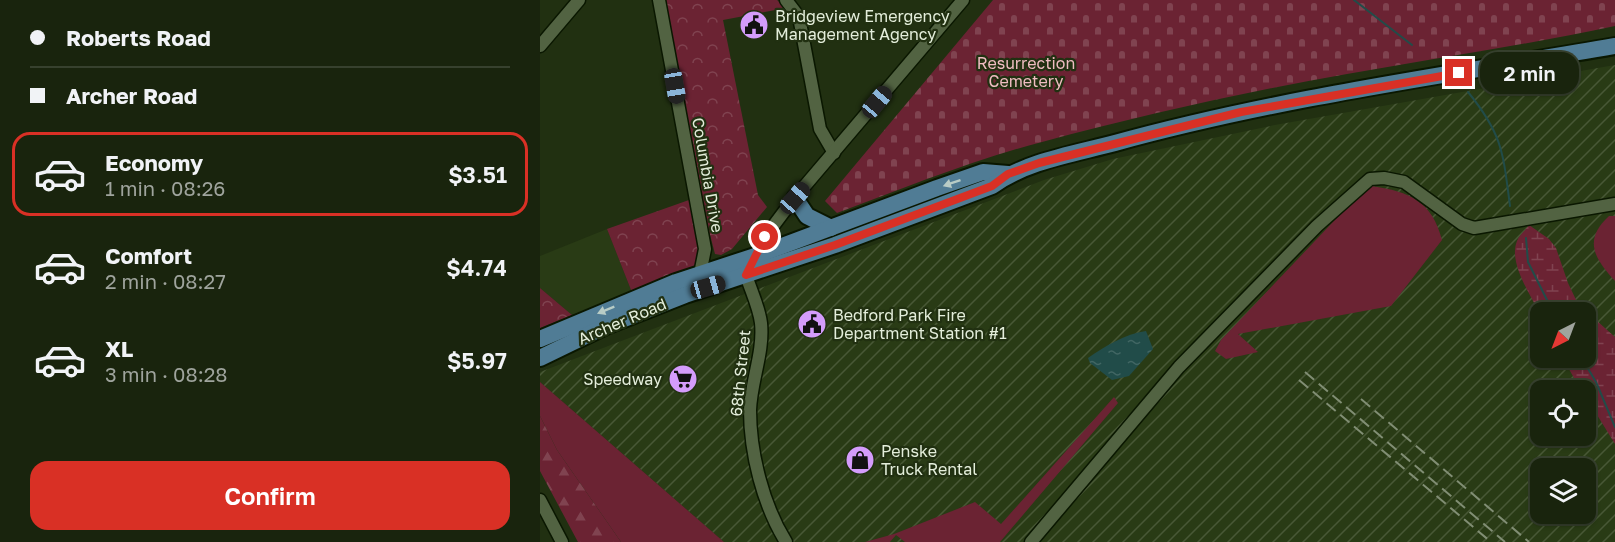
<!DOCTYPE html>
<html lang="en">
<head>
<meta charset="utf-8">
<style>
  :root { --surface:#19240d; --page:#26301b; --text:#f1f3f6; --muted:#9fa49d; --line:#37412e; --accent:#d93025 }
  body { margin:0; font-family:"Golos Text",sans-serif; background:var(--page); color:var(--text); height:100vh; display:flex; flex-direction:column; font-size:22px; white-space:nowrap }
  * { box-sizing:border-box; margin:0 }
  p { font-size:20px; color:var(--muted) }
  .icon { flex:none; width:33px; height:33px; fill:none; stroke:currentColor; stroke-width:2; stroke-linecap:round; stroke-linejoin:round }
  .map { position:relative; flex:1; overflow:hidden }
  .details { display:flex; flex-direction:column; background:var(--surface); width:540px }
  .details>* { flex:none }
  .banner { display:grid; align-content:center; height:132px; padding:0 30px; background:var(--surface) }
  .needle { width:39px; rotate:222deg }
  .tools { position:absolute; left:990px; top:302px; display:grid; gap:12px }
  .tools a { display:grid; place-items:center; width:66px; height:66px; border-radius:12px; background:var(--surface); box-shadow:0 2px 4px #0004,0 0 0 2px var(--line); font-size:30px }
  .end { position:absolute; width:27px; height:27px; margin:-14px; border:8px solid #d93025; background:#fff; box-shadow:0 0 0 3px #fff }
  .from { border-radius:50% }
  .bubble { position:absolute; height:42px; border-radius:18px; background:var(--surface); box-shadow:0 2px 4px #0004,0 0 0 2px var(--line); font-size:20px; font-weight:600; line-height:42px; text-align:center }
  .car { position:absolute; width:18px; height:36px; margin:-18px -9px; border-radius:8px; box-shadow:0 0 4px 2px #0007; background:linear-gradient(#222 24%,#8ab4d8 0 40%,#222 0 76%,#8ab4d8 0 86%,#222 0) }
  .banner b { display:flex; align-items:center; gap:21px; height:57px; font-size:22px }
  .banner b+b { border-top:2px solid var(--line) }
  .banner i { width:15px; height:15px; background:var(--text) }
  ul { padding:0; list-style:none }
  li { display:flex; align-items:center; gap:18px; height:84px; margin:0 12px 9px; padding:0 18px; border:3px solid transparent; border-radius:18px }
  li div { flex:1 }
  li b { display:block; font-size:22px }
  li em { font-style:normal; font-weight:600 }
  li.on { border-color:var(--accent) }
  li>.icon { width:54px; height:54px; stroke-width:1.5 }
  .action { display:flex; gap:12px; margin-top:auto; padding:12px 30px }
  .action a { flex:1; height:69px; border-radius:18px; background:var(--accent); color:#fff; font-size:24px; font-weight:600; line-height:69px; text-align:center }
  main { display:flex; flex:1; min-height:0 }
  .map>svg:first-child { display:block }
</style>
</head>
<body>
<main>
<section class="details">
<div class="banner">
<b><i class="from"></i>Roberts Road</b>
<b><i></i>Archer Road</b>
</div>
<ul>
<li class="on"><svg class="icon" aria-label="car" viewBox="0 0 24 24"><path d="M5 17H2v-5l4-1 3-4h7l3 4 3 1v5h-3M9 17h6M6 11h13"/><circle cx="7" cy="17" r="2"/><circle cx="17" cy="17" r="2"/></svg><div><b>Economy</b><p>1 min · 08:26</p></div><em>$3.51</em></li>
<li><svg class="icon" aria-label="car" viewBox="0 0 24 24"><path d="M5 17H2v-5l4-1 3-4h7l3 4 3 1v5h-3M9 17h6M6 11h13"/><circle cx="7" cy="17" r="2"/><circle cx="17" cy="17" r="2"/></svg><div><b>Comfort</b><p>2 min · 08:27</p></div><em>$4.74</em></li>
<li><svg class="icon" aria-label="car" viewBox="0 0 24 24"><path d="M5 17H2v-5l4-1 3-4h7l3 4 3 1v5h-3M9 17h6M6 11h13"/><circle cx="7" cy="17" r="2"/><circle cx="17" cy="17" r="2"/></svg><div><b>XL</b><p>3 min · 08:28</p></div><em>$5.97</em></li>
</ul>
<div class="action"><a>Confirm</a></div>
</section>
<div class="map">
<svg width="1075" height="542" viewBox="0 0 1075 542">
  <defs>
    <pattern id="industrial-furrows" width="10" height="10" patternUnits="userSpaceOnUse" patternTransform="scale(1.5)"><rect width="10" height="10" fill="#293b15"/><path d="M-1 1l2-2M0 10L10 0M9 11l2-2" fill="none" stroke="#485836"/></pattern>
    <pattern id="forest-firs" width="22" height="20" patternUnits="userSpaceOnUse" patternTransform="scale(1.5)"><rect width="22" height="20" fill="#6b2333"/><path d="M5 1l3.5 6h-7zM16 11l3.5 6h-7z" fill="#804350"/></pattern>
    <pattern id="wetland-marsh" width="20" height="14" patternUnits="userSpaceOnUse" patternTransform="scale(1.5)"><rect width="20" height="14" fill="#6b2333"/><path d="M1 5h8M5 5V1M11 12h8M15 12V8" fill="none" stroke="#804350"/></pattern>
    <pattern id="cemetery-stones" width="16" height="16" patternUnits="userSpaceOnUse" patternTransform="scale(1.5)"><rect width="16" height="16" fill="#6b2333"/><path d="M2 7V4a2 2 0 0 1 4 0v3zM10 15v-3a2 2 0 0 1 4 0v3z" fill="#804350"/></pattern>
    <pattern id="park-crowns" width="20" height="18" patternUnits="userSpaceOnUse" patternTransform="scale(1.5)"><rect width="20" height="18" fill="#6b2333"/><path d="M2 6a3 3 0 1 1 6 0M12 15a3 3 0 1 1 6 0" fill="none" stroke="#804350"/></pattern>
    <pattern id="water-ripples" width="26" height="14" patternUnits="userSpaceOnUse" patternTransform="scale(1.5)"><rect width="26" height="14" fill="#214c49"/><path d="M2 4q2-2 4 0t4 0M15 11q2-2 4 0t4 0" fill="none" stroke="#416663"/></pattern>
  </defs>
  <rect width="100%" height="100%" fill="#213011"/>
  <!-- built -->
  <path fill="#293b15" d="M67,229l26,66 -61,20 -32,-27v-32z"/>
  <!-- industrial -->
  <path fill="url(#industrial-furrows)" fill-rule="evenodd" d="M1075,65v477h-891l-184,-160v-10l504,-192 69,-21 162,-34zM1000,312h46v45h-46zM1000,390h46v45h-46zM1000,468h46v45h-46z"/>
  <!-- grass -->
  <g fill="#6b2333">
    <path d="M832,186c38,6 60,15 70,54l-51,66 -153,28 20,18 -32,7 -11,-8 6,-11 129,-136z"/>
    <path d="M1069,216h6v65c-21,-23 -32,-41 -6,-65z"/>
    <path d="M0,382l184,160h-103l-64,-92 -17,-34z"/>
    <path d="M574,397l4,6 -118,139h-95l-9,-7 -6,7h-25l29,-8 81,-32 26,22z"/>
  </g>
  <!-- forest -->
  <path fill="url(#forest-firs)" d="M0,416l17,34 64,92h-43l-38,-71z"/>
  <!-- wetland -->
  <path fill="url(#wetland-marsh)" d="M989,225l20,14 7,9 12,35 10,21 37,33v107l-29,-47v-7h-5l-19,-33h24v-45l-46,2c-9,-19 -32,-51 -23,-73 2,-6 9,-11 12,-16z"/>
  <!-- cemetery -->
  <path fill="url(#cemetery-stones)" d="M453,0h622v26c-89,19 -178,32 -268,48 -102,18 -204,41 -305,68 -70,18 -137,46 -205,71l-12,-12z"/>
  <!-- park -->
  <g fill="url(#park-crowns)">
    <path d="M124,0h113l9,8 -63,12 35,175 9,12 -35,42 -11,6 -6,-1 -16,-62z"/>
    <path d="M149,200l11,55 -2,11 -65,29 -26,-66z"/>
    <path d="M0,288l32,27 -32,13z"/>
  </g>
  <!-- water -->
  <path fill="url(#water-ripples)" d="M606,331l7,18 -24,27 -17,4 -22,-17 -2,-5c17,-12 37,-24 58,-27z"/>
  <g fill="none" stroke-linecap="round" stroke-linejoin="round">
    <!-- stream -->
    <g stroke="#214c49" stroke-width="2">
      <path d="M814,0l58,45"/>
      <path d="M928,92c35,43 35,61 42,114"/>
      <path d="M986,238l2,24 25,50"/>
      <path d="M1041,357l15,25 19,45"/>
    </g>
    <!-- minor casing -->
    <g stroke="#0a1700" stroke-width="15">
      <g id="minor">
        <path d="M119,0l46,249 -5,25"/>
        <path d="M246,0l13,17 21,112 14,24"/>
        <path d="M0,46l39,-46"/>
        <path d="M0,500l22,42"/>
        <path d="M246,542c-23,-37 -36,-89 -36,-132 1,-29 14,-58 11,-87 -2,-16 -10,-32 -15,-48l19,-38 27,-36 171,-201"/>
        <path d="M491,542l148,-175 138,-141 53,-47 14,-1 20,4 58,42 12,4 141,-24"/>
      </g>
    </g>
    <!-- major casing -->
    <g stroke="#0a1700" stroke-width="20">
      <g id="major">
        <path d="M255,198l12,18 24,12"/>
        <path d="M0,339l136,-57 82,-27 179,-67 46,-16 25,2"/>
        <path d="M0,358l66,-32 79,-31 150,-50 157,-59c34,-25 82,-32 123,-43 163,-45 333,-68 500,-97"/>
      </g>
    </g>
    <!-- minor -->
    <use href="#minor" stroke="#526342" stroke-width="12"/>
    <!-- major -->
    <use href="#major" stroke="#507c95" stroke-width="16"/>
    <!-- rail -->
    <g stroke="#818e74" stroke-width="2" stroke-dasharray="12 6" stroke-linecap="butt">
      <path d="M765,372l200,170"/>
      <path d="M759,380l192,162"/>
      <path d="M821,399l168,143"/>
    </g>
  </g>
  <!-- one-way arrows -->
  <defs><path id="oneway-solid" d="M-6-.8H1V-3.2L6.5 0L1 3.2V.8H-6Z" transform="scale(1.5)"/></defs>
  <g fill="#b8ccc6">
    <use href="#oneway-solid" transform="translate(412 183) rotate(161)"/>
    <use href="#oneway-solid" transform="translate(66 310) rotate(158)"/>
  </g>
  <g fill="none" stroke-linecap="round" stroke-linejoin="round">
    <!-- route -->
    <path stroke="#d93025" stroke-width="8" d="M225,237l-19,38 89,-30 157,-59 16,-12 31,-11 202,-51 218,-39"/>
  </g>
  <!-- icons -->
  <defs>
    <g id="civic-disc" transform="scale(1.5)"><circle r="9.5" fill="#d49cfb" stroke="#213011"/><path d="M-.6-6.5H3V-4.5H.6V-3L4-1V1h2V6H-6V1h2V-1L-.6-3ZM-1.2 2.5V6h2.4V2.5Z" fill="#111"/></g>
    <g id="supermarket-disc" transform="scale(1.5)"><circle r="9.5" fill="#d49cfb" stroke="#213011"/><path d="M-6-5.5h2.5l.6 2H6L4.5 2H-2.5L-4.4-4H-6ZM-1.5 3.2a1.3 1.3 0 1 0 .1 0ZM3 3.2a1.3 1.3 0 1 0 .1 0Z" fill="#111"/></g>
    <g id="shop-disc" transform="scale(1.5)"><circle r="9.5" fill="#d49cfb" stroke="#213011"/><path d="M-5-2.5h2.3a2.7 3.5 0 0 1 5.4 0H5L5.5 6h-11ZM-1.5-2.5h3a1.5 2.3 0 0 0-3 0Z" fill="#111"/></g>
  </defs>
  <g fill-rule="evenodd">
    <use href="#civic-disc" x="214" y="25"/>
    <use href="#civic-disc" x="272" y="324"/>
    <use href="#supermarket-disc" x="143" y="379"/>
    <use href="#shop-disc" x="320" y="460"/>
  </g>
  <g text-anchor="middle" stroke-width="4.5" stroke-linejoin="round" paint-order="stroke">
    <!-- poi labels -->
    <g font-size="16" fill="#e4eedb" stroke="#213011" text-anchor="start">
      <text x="235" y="22">Bridgeview Emergency<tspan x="235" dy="18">Management Agency</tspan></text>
      <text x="293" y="321">Bedford Park Fire<tspan x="293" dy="18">Department Station #1</tspan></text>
      <text x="122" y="385" text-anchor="end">Speedway</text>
      <text x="341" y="457">Penske<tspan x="341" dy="18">Truck Rental</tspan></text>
    </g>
    <!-- park labels -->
    <g font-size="16" fill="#f0bcc2" stroke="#213011">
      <text x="486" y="69">Resurrection<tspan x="486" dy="18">Cemetery</tspan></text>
    </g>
    <!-- street labels -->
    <g font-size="16" fill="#e4eedb" stroke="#213011">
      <text transform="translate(168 175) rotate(80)" y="6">Columbia Drive</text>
      <text transform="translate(82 321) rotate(-23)" y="6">Archer Road</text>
      <text transform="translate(200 373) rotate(-84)" y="6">68th Street</text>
    </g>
  </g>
</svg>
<div class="tools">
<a><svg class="needle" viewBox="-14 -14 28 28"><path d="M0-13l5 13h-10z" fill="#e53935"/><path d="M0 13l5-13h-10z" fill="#9fa49d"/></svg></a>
<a><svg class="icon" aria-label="locate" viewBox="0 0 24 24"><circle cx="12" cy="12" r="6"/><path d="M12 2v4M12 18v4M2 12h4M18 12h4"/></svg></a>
<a><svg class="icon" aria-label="layers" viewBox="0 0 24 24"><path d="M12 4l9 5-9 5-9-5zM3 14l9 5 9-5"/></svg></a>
</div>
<i class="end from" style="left:225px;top:237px"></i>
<i class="end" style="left:919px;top:73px"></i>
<div class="bubble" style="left:940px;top:52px;width:99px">2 min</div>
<i class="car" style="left:135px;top:86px;rotate:170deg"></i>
<i class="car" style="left:337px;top:102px;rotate:40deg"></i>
<i class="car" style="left:255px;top:198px;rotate:41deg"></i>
<i class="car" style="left:168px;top:287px;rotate:74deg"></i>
</div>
</main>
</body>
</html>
